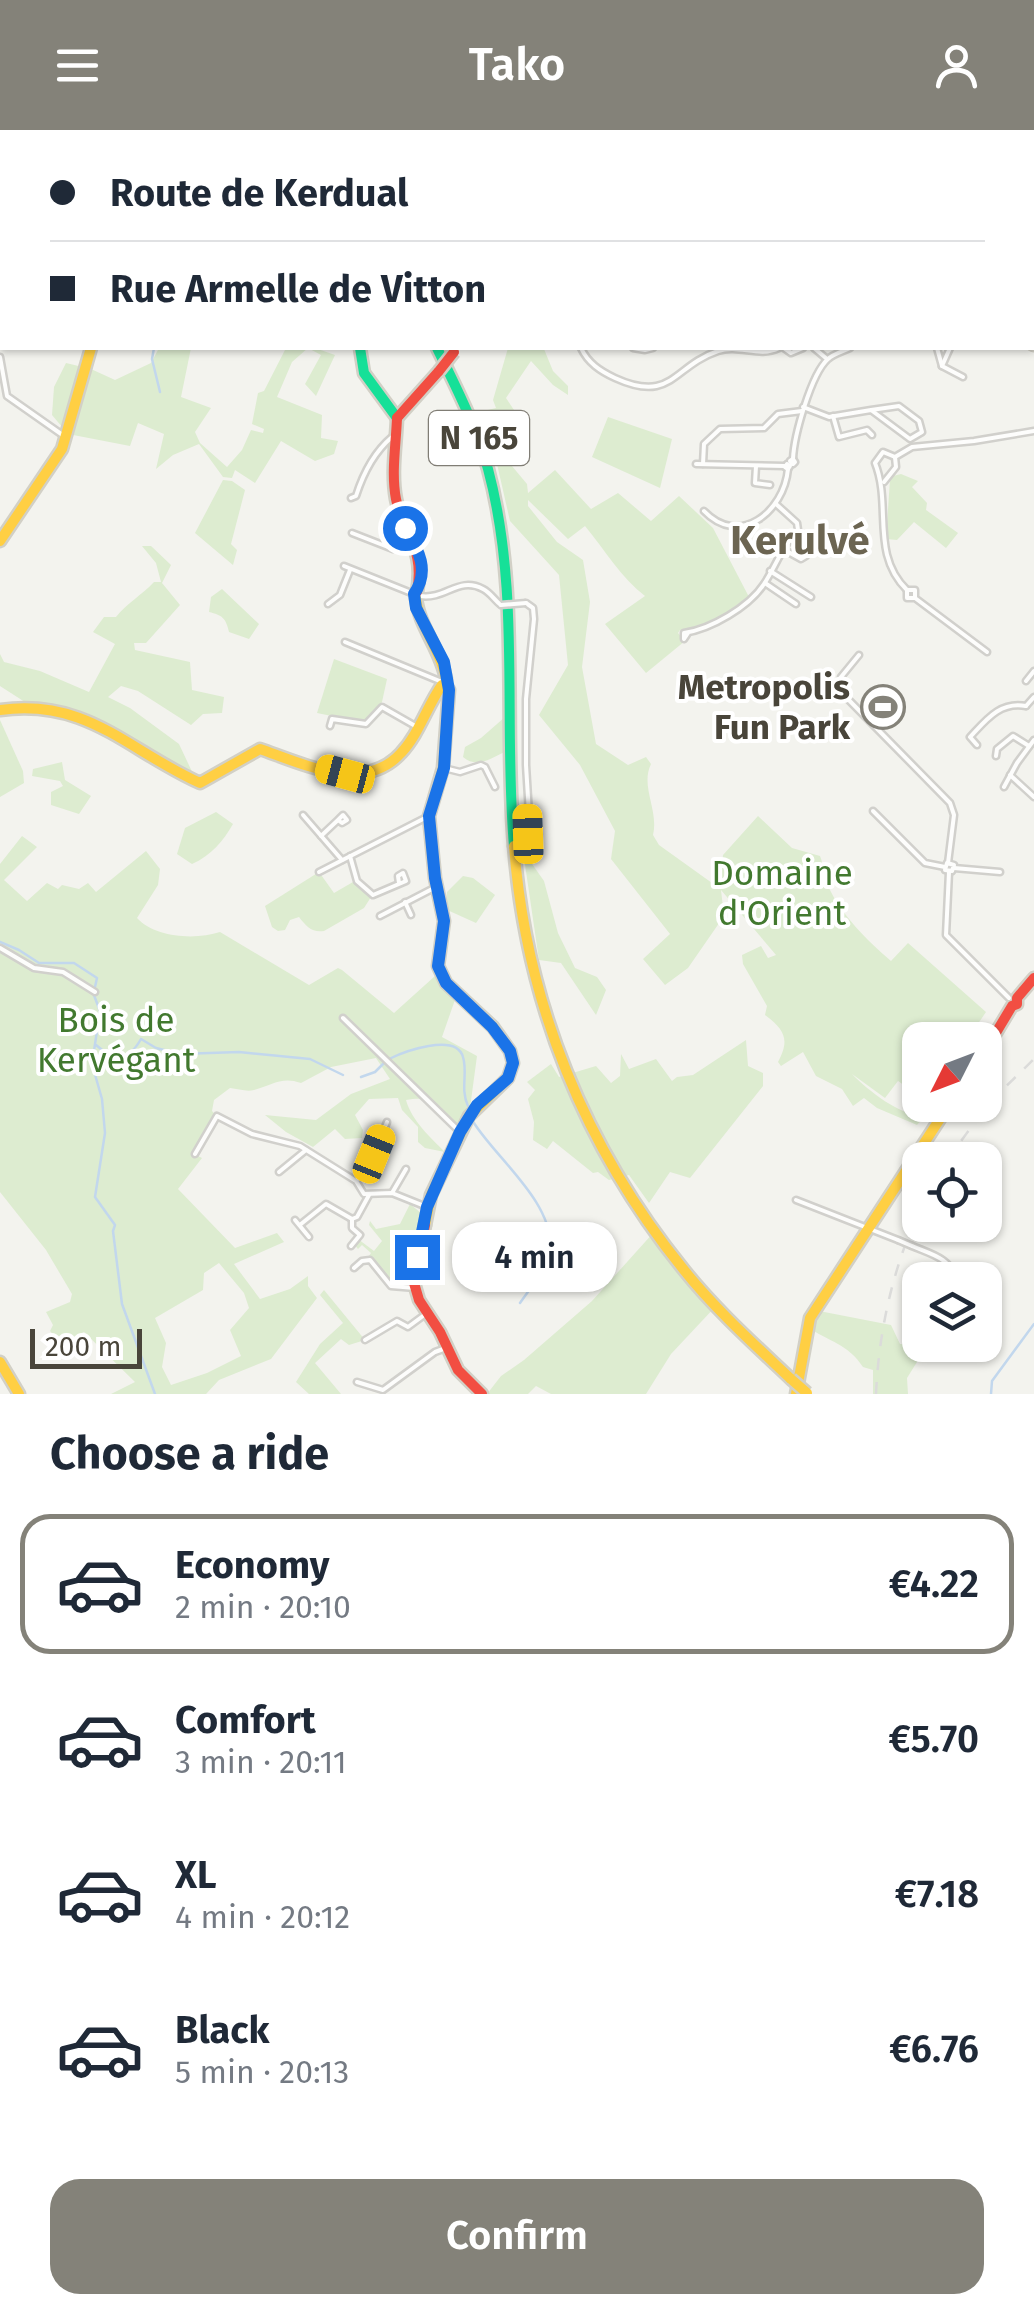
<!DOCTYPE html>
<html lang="en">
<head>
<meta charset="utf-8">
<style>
  :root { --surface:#fff; --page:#f2f2f3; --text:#1f2937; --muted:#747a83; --line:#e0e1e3; --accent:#848279 }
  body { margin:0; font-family:"Fira Sans",sans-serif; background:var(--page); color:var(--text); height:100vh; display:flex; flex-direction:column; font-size:38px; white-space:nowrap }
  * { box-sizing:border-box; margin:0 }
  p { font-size:32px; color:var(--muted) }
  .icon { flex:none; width:55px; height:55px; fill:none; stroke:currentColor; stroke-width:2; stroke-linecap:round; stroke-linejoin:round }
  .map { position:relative; height:1264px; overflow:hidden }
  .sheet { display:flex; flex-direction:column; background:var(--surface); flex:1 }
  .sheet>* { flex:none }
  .guide { position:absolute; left:0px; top:0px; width:1035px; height:220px; box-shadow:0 2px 8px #0004; display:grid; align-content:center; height:220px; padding:0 50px; background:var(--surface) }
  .needle { width:65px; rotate:228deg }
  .controls { position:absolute; left:902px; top:892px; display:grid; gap:20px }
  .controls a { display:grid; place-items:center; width:100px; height:100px; border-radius:20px; background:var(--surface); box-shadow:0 2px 8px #0004; font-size:50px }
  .scale { position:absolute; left:30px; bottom:25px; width:112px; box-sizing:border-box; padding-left:10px; border:5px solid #49453a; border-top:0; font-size:28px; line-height:35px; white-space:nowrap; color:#49453a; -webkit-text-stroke:8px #fff; paint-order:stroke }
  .end { position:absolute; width:45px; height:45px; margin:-22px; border:12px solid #1a73e8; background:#fff; box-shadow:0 0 0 5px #fff }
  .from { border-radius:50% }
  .bubble { position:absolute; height:70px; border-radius:30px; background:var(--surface); box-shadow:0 2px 8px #0004; font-size:32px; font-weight:600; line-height:70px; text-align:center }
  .car { position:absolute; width:30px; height:60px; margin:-30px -15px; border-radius:12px; box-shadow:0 0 8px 2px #0007; background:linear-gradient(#f5c518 24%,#345 0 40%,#f5c518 0 76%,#345 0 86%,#f5c518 0) }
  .guide b { display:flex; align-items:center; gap:35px; height:95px; font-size:38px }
  .guide b+b { border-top:2px solid var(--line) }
  .guide i { width:25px; height:25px; background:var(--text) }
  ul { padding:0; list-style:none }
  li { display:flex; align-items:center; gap:30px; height:140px; margin:0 20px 15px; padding:0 30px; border:5px solid transparent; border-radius:30px }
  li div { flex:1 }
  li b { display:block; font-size:38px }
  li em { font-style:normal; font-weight:600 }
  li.selected { border-color:var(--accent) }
  li>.icon { width:90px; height:90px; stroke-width:1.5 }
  h2 { padding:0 50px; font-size:45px; line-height:120px }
  .button { display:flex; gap:20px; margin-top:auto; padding:20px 50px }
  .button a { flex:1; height:115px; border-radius:30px; background:var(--accent); color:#fff; font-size:40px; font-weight:600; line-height:115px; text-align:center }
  header { display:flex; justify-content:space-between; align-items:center; height:130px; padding:0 50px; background:var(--accent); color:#fff; font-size:45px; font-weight:600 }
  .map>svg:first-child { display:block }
</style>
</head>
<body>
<header><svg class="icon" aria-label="menu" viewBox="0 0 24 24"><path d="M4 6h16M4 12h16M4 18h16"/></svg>Tako<svg class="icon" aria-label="person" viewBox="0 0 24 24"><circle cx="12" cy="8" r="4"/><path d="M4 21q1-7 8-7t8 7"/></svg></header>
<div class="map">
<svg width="1034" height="1264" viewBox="0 0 1034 1264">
  <rect width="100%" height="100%" fill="#f3f3ee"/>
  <!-- green -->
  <g fill="#ddecd0" fill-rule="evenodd">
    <path d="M159,218h32l-10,49 30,11 -16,24 5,11 27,24 15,-17 9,-20 12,3 1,-4 -12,-5 6,-31 6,-2 22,-43h29l20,7 -19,41 -11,-12 16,-29 -13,-7 -16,14 -15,35 45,18 -1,23 17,3 -4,13 -19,7 -34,-20 -26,42 -20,-13 -3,8 -9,-1 -24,-33 -26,11 -17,14 8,-35 -26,-11 -8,23 -62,-12 -16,-19 2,-28 12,-24 25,6 24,11 36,-17z"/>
    <path d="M508,218l36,1 9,22 15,15v9l-15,-10 -22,-24 -25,37 16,24 -3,20 -12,18 20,24 1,9 27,-23 36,39 27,-16 33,28 28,-25 34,32 36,69c-22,15 -42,31 -69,33l-2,3 7,8 -39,32 -41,-49 40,-28c-24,-18 -40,-46 -60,-70l-17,13 -40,-39v6l29,36 26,18 7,42 -8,65 14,77 32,21 18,-8 5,7c-11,23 8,46 2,71l6,10 60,43 4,-33 35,-39 34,32 28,8c4,10 4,22 8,30 14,30 38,53 63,75l17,-18 78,69 -19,28h-47v56l-22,-15 -13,17 -33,-24c18,18 46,40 72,43l-7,8 -40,-17 -13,-10 -11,8 -11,-17 -26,-13 -13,-24 -22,14 -3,-4c12,-22 7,-32 -13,-47l2,-9 -24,-42 -1,-9 19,-9 7,12 8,-3 -55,-65 3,26 -36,52 -23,17 -22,-26 27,-25 -59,-75 4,-28 -35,-66 -41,-50 29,-50 -9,-90 -49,-54 -13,-57 -18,-52 17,-4 -3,-8z"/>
    <path d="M608,287l64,22 -12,49 -68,-31z"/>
    <path d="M901,344l17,7 -6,6 15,16 -1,7 32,23 -12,15 -32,-26 -17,18 -11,-1 4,-59 3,-4z"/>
    <path d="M223,350l9,1 13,9 -14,54 6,6 -4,15 -38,-32z"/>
    <path d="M142,416h9l20,19 -9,18 18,22 -34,38h-12l1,7 55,12 2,28 32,7 -2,16 -19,1 -12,11 -53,-34 -17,-5 -13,11 22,11 49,36 16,34 -106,-64 -61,-10 -28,-18v-32l4,8 36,9 49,21 26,-48 -22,-12 11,-15h12c11,-14 26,-22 38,-35h7l-5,-19z"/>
    <path d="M222,459l37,35 -10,15 -20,-7c-3,-14 -7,-17 -20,-20l2,-15z"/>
    <path d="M334,529l53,20 -5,23 -16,21 -49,-10z"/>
    <path d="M505,587v35c-14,6 -28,17 -42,5l2,-10 16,-9z"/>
    <path d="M0,590l23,51 1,12 -24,14z"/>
    <path d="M62,632l3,18 26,16 -12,18 -28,-9v-13l12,-6 -3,-5 -28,-5 1,-7z"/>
    <path d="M216,682l17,12c-10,17 -21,31 -41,40l-15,-10 8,-26z"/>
    <path d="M22,706l15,11 -33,33 23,21 20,-18 11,6 4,-4 17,4 9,-6 8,9 50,-41 14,18 -2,16 -21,33c18,20 59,22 83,14l89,53 29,-17 4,2 52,43 41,-37 21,21 -14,40 35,19 -7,52 -10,19 -4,1c-19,-21 -19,-33 -50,-28 6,21 24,37 39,52l-20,-4 -7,-6v-15l-16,-17 -4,-12 -29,1 -14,16 8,15 -1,8 -17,1 -10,-10 -22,18 -27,-15 -21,-17 51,5 35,-26 39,-15 -14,-21 -45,9 -30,16c-19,-7 -29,2 -47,7 -7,2 -16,-1 -24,-2l-16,12 -2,11 5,5 -21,39 6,3 -24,31 57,59 42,-15 7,9 -50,22 26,35 30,-10 18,-13v10l9,12 -46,61 -52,21 -13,14h-95l24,-12 -51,-50 -23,11 -11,-12 3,-6 -7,-13 24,-10 2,-8 -26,-44 -46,-58v-328zM219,1133l25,30 5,15 -19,22 11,26 -34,17 -36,12 -9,-18 4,-24 -11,-25 48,-28 1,-17z"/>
    <path d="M523,721l21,30 14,52 17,35 22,9 9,13 -10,25 -35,-52 -22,-3z"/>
    <path d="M319,742l15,21 19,-11 18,15 -7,11 -40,23c-12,2 -18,-5 -25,-14l-9,3 -5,10 -7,1 -6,-4 -7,-21z"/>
    <path d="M463,746l10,2 22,17 -19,28 -31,-14 2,-17z"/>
    <path d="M746,910l2,26 15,7v13l-73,92 -20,-6 -21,31 -20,-28 -20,5 -11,-8 -5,1 -40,-32 -6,8 -14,-9 1,-18 -6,-23 7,-9 -8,-8 24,-18 8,13 37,-11 15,17 9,-7 1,-22 8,15 27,-10 16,22 5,-4 16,-2z"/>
    <path d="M410,1074l11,9 -13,74 -16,-3 -25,-25 4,-6 -9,-8 -4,4 -4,-5 4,-5 16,12 8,-10 -13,-16 1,-4 6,8 24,-5z"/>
    <path d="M654,1102l62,74 -45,48 -25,40h-95l-15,-8 -8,8h-41l14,-18 23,-16 68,-59z"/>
    <path d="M324,1160l41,50 -16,5 -8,-6 -26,24 26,31h-32l-13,-12 24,-38 23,-21 -23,-28z"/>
    <path d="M814,1180l77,15 9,19 12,1 5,17 -10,16 1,16h-35v-24l-10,-3c-15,-23 -33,-25 -56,-40z"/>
  </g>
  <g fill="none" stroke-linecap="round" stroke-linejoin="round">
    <!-- stream -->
    <g stroke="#c2d7ed" stroke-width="2.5">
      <path d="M112,218h7"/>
      <path d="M154,218l-2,11 8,33"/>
      <path d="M0,812l19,8 20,13h35l23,15 -2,9"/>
      <path d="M92,860l8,21 -8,53 10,35 3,34 -10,64 20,28 -2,6 9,73 33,90"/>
      <path d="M96,915c18,16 32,17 45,-6l15,9 24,6 59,-2 71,7 33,16"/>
      <path d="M389,929c14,-7 67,-27 74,-2 5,16 -3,32 5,49"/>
      <path d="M361,947l14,-5 9,-9"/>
      <path d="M474,993c22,35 80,80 76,125 -1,19 -20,40 -30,55"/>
      <path d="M991,1264l1,-13 42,-57"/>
    </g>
    <!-- street casing -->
    <g stroke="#d1d0cc" stroke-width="9">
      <g id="street">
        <path d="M0,0h2"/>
        <path d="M13,0l7,2"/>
        <path d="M105,0l6,2"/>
        <path d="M480,0l2,2"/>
        <path d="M749,0l3,2"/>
        <path d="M833,0l3,2"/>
        <path d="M589,2l2,-2"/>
        <path d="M622,2l1,-2"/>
        <path d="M671,2l1,-2"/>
        <path d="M718,2l2,-2"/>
        <path d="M760,2l2,-2"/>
        <path d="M799,2l2,-2"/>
        <path d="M840,2l2,-2"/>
        <path d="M979,2l2,-2"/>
        <path d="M1032,28h2"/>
        <path d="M1032,128h2"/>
        <path d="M0,172l2,-2"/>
        <path d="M581,218c7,15 19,23 34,30 57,26 58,-12 103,-27 21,-7 41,7 61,-3"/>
        <path d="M633,218l12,2 8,-2"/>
        <path d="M784,218l7,5 12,-5"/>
        <path d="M814,218l13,11"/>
        <path d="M937,218l5,18"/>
        <path d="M950,218l-8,18 21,11"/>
        <path d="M0,227l7,39 57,40"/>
        <path d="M803,277l26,10 42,-7 39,29 12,-7 -3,-11 -20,-15 -28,4"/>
        <path d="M833,286l6,21 28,-7 5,5"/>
        <path d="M895,327l-12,-5 -8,11c17,42 -5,91 32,127"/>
        <path d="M895,327l17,-10 62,-6 60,-10"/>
        <path d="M793,329c1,-23 18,-85 35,-100 5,-5 16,-8 22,-11"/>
        <path d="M793,329l2,3 -2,2 -3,-3z"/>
        <path d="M696,334l89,2"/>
        <path d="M703,334l1,-20 16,-15 44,-1 14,-14 24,-3"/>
        <path d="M787,334l3,2 -2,3 -3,-2z"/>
        <path d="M756,336l-1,17 15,2"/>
        <path d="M884,352l12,-15 -1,-10"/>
        <path d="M351,368l5,-2c7,-22 17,-43 36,-59"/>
        <path d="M704,381c35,37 80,1 84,-42"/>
        <path d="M352,403l41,16 20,-8"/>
        <path d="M781,418l20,11 5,-3"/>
        <path d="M344,436l70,28"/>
        <path d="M770,441l41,26"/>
        <path d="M765,453l31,21"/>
        <path d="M420,466c26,4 38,-20 63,-7 8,4 11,11 18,16"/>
        <path d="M915,468v-8h-8v8h8l72,54"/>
        <path d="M526,473l7,5 1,11 -8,80v66l5,81"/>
        <path d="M328,474l12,-9 10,-25"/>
        <path d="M688,503l-4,6v-6c27,-4 65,-26 80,-49 13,-20 17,-36 34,-54l-1,-7 -21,-19"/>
        <path d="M345,512l97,40"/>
        <path d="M859,525l-18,22 -2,13 111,113 4,12 -6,48"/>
        <path d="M1026,551l8,-10"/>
        <path d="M1026,576l8,-9"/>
        <path d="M330,596l2,-7 34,5 16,-17 35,20"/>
        <path d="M977,615l-7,-8c16,-17 30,-36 56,-31"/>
        <path d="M996,626l1,-7 16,-13 16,10"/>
        <path d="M444,638l16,4 21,-7 4,2 10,20"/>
        <path d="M1010,645l24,22"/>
        <path d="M1004,657l13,-24 17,-23"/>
        <path d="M873,681l52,52 20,4"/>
        <path d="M303,685l39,45"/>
        <path d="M321,706l17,-16 4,3 5,-3 -4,-5 -5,5"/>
        <path d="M350,726l7,25 16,14 33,-14 -3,-8 -5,3 1,7"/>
        <path d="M947,733l7,2 -2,6 -7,-1z"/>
        <path d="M954,738l46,4"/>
        <path d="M319,742l110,-56"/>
        <path d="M949,742l-3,63 63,63"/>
        <path d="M405,772l6,13"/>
        <path d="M380,786l56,-29"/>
        <path d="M0,818l34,20 29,4 32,20"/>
        <path d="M343,888l117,114"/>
        <path d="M195,1024l22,-38 35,18 48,12 56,35 8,13 28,-1 35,14"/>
        <path d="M279,1042l27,-22"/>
        <path d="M357,1050l17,-26 13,-32"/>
        <path d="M392,1063l14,-24"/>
        <path d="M796,1070l102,40"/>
        <path d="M295,1090l14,17"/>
        <path d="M301,1094l25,-20 26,15 5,-2 12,-22"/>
        <path d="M351,1116l9,-11 -8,-7v-9"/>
        <path d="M912,1116c19,8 39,12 44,34"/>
        <path d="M354,1138l8,-7 8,-1 21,26 24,2"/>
        <path d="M365,1210l32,-19 11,6 19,-14"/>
        <path d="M357,1252l26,8 52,-38 11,-4"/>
      </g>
    </g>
    <!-- fast casing -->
    <g stroke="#d2d0c6" stroke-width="15">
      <g id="fast">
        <path d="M240,0l5,2"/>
        <path d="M356,2l2,-2"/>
        <path d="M389,2l1,-2"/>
        <path d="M360,218l4,25 33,45"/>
        <path d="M437,218c19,39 39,78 51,121 33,123 15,251 26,377"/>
      </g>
    </g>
    <!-- slow casing -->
    <g stroke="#d2d0c6" stroke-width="15">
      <g id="slow">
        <path d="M215,0l4,2"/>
        <path d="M604,0l5,2"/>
        <path d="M1032,214l2,1"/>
        <path d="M0,411l62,-92 29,-101"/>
        <path d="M416,468c3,29 25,52 30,81"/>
        <path d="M0,580c87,-12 127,40 200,73l60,-34c43,15 104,45 141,4 18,-19 26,-47 41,-68"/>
        <path d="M514,716c12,157 71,302 170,424 32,40 70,74 107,109"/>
        <path d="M425,1095l6,-30 38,-79 39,-38 5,-15 -3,-12 -17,-24 -47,-44 -8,-17 6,-45 -9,-43 -6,-62 14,-48 6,-78 -3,-4"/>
        <path d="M0,1232l19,32"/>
        <path d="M796,1264l14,-76 139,-213"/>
      </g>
    </g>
    <!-- jam casing -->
    <g stroke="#d2d0c6" stroke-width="15">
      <g id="jam">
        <path d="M366,2l2,-2"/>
        <path d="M378,2l1,-2"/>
        <path d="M397,288c-1,27 -6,55 -1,81 8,40 29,47 21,93"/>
        <path d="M397,288l42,-47"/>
        <path d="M985,921l27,-45 5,-2v-6l17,-20"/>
        <path d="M425,1095l-11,58 5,17 21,32 18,38 24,24"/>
      </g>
    </g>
    <!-- street -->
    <use href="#street" stroke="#fdfdfc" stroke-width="4"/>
    <!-- fast -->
    <use href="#fast" stroke="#16e098" stroke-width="10"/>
    <!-- slow -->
    <use href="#slow" stroke="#ffcf43" stroke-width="10"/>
    <!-- jam -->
    <use href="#jam" stroke="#f24e42" stroke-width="10"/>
    <!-- rail -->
    <g stroke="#dbdbda" stroke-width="2.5" stroke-dasharray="12 12" stroke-linecap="butt">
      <path d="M947,1030l42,-57 45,-44"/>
      <path d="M876,1264c3,-65 17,-126 44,-185"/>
    </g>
    <!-- street-bridge casing -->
    <g stroke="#d1d0cc" stroke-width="9" stroke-linecap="butt">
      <g id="street-bridge">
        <path d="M501,475l25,-2"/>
        <path d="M898,1110l14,6"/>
      </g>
    </g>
    <!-- slow-bridge casing -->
    <g stroke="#d2d0c6" stroke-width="15" stroke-linecap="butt">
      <path id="slow-bridge" d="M791,1249l16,14"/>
    </g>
    <!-- jam-bridge casing -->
    <g stroke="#d2d0c6" stroke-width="15" stroke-linecap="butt">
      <g id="jam-bridge">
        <path d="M202,0v2"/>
        <path d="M439,241l15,-19"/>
      </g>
    </g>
    <!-- street-bridge -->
    <use href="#street-bridge" stroke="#fdfdfc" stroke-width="4"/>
    <!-- slow-bridge -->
    <use href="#slow-bridge" stroke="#ffcf43" stroke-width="10"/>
    <!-- jam-bridge -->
    <use href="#jam-bridge" stroke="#f24e42" stroke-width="10"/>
  </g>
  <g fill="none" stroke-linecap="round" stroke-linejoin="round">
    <!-- route -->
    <path stroke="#1a73e8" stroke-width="12" d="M405,398c14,22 25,43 9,66l2,14 28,54 5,28 -5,78 -15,48 6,62 9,43 -6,45 8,17 46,44 18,24 3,12 -5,15 -31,27 -17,27 -33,75 -10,50"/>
  </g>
  <!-- icons -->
  <defs>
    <g id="stadium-ring" transform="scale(2.25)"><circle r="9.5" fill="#fff" stroke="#848279" stroke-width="1.5"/><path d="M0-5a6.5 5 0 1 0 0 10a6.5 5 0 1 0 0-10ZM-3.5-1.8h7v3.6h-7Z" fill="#848279"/></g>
  </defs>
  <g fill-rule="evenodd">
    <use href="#stadium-ring" x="883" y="577"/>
  </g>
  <g text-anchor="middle" stroke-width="8" stroke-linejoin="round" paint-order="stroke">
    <!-- shield labels -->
    <rect fill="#fff" stroke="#807d75" stroke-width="2.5" x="429" y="281" width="100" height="54" rx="8"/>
    <g font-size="32" font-weight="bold" fill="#49453a">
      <text x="479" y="319">N 165</text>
    </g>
    <!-- poi labels -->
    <g font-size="35" font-weight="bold" fill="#49453a" stroke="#fff" text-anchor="end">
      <text x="850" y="569">Metropolis<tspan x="850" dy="40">Fun Park</tspan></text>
    </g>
    <!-- park labels -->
    <g font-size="35" fill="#42792f" stroke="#fff">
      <text x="782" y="755">Domaine<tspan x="782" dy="40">d'Orient</tspan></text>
      <text x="116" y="902">Bois de<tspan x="116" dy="40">Kervégant</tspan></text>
    </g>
    <!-- quarter labels -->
    <g font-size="40" font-weight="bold" fill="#6c6552" stroke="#fff">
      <text x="800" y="424">Kerulvé</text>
    </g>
  </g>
</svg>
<div class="controls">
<a><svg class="needle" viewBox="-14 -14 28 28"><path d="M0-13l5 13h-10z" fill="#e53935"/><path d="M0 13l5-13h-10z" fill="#747a83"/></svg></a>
<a><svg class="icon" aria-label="locate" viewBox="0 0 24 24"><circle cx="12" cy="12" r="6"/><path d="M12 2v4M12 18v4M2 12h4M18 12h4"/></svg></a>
<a><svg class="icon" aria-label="layers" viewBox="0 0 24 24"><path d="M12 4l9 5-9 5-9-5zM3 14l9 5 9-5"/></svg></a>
</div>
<div class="scale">200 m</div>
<i class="end from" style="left:405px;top:398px"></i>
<i class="end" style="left:417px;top:1127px"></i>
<div class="bubble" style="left:452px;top:1092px;width:165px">4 min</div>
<i class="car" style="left:345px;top:644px;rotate:285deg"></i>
<i class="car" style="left:528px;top:704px;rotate:358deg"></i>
<i class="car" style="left:374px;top:1024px;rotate:22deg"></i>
<div class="guide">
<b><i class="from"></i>Route de Kerdual</b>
<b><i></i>Rue Armelle de Vitton</b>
</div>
</div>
<section class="sheet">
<h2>Choose a ride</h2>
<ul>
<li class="selected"><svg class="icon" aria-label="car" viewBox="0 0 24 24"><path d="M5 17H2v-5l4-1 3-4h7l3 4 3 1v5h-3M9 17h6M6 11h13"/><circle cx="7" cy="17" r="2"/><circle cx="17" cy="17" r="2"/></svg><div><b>Economy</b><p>2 min · 20:10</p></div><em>€4.22</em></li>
<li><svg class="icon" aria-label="car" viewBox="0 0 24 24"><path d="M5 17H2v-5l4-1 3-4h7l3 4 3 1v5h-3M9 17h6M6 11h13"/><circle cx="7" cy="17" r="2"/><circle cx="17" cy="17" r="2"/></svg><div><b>Comfort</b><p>3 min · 20:11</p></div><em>€5.70</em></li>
<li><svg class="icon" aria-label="car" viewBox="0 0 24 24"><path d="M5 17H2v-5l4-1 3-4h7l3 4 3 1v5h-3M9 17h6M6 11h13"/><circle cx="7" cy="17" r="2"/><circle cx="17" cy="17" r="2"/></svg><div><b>XL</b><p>4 min · 20:12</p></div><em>€7.18</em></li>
<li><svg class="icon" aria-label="car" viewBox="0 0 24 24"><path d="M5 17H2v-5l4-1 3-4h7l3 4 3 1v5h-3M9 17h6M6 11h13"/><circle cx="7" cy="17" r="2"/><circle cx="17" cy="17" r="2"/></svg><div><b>Black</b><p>5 min · 20:13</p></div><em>€6.76</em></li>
</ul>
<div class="button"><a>Confirm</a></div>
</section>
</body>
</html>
